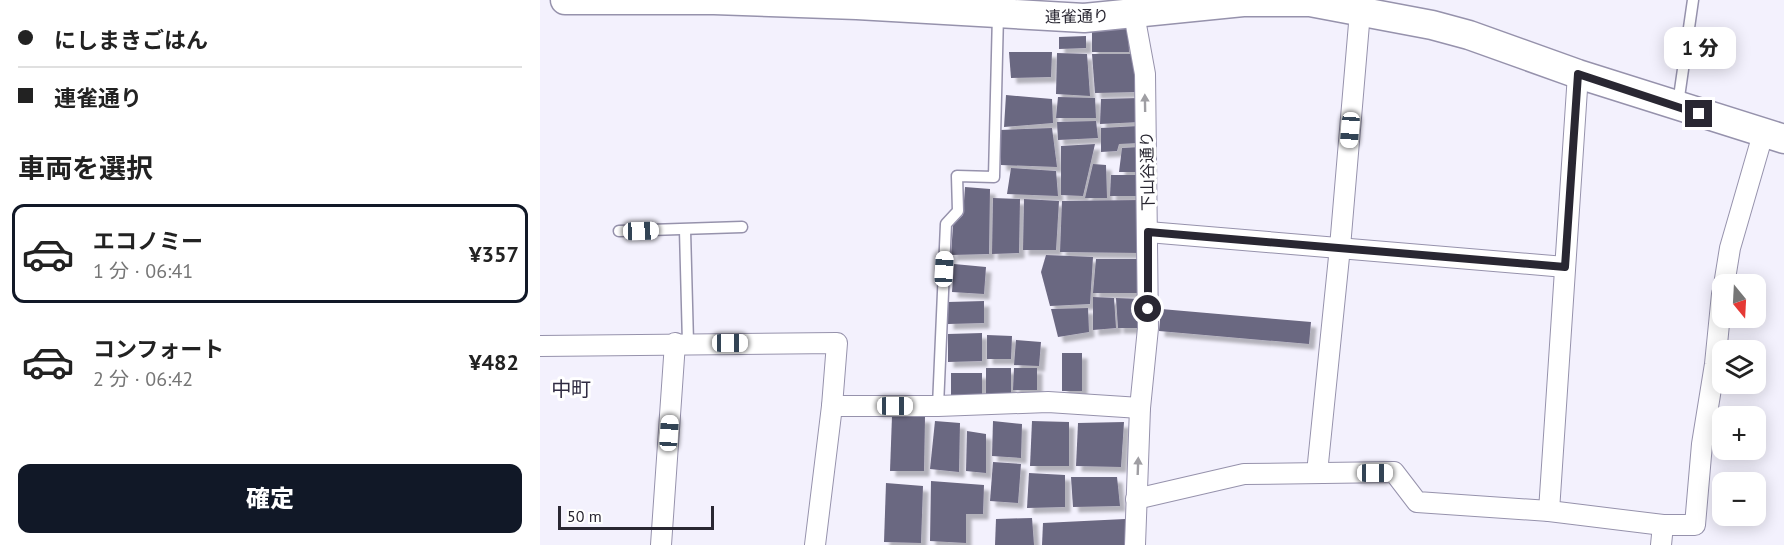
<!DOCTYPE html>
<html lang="ja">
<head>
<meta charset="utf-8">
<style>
  :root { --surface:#fff; --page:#f6f6f6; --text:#222; --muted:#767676; --line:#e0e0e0; --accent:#111827 }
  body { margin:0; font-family:"PT Sans","Noto Sans JP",sans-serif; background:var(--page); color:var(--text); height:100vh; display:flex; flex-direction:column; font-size:22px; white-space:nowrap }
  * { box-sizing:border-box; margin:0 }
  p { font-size:20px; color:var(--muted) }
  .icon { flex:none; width:33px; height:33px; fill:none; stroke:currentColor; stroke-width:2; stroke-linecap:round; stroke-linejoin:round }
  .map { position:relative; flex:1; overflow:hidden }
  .panel { display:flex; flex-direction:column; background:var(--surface); width:540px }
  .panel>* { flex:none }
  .banner { display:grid; align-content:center; height:132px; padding:0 18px; background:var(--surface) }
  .needle { width:39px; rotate:162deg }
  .controls { position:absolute; left:1172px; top:274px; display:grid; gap:12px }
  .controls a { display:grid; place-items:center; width:54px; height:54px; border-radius:12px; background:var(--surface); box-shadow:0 3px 15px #0003; font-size:30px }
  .scale { position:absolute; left:18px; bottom:15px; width:156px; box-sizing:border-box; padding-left:6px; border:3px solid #292732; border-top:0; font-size:16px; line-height:21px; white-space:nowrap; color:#292732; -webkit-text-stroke:4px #fff; paint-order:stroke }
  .end { position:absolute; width:27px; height:27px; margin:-14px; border:8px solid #292732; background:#fff; box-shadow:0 0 0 3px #fff }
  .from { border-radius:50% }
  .bubble { position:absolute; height:42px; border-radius:12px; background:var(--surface); box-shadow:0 3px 15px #0003; font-size:20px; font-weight:800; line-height:42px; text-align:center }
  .car { position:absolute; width:18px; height:36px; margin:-18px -9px; border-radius:8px; box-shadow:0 0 4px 2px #0007; background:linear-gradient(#fff 24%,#345 0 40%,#fff 0 76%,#345 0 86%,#fff 0) }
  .banner b { display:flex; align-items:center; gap:21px; height:57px; font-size:22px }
  .banner b+b { border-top:2px solid var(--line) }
  .banner i { width:15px; height:15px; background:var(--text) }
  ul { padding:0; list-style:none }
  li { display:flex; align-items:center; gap:18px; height:99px; margin:0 12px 9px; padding:0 6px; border:3px solid transparent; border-radius:12px }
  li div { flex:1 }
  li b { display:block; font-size:22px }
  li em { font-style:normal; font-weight:800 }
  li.selected { border-color:var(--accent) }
  li>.icon { width:54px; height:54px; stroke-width:1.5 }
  h2 { padding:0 18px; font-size:27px; line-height:72px }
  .primary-button { display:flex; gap:12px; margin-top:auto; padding:12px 18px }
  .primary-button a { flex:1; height:69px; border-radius:12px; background:var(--accent); color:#fff; font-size:24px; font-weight:800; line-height:69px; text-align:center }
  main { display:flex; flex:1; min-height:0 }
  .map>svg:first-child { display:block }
</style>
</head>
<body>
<main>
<section class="panel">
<div class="banner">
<b><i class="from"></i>にしまきごはん</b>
<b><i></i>連雀通り</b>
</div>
<h2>車両を選択</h2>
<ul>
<li class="selected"><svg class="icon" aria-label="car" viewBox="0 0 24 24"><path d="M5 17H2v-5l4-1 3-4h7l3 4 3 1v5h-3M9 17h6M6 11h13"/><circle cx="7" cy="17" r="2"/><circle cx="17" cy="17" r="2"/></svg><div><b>エコノミー</b><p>1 分 · 06:41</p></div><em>¥357</em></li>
<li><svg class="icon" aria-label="car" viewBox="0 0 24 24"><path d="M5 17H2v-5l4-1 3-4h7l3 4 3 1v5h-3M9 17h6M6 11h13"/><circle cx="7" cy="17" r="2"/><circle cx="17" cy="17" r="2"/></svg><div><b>コンフォート</b><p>2 分 · 06:42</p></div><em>¥482</em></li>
</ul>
<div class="primary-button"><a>確定</a></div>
</section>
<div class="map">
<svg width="1244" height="545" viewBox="0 0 1244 545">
  <defs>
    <filter id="shadow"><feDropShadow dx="5.5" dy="5.5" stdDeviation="1.5" flood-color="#0004"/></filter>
  </defs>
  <rect width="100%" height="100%" fill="#f3f1fd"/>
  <!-- building -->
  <g fill="#6b6781" filter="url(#shadow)">
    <path d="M588,27l1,25h-37v-23z"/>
    <path d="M546,36v12l-27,1v-12z"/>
    <path d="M469,52h43l-1,25 -40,1z"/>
    <path d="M517,53l30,1 3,42 -34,-2z"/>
    <path d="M552,54h44l2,38 -43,1z"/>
    <path d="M466,95l46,4 1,24 -49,4z"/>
    <path d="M518,97l37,1 1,20h-40z"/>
    <path d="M599,98l1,24 -40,2 1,-25z"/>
    <path d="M556,121l2,17 -40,2 -1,-18z"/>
    <path d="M599,126l1,17 -21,1 -2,7 -16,1v-24z"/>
    <path d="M512,128l5,39 -56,-2 -1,-35z"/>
    <path d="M555,144l-12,52 -22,-1v-49z"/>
    <path d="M600,147l2,25h-23l3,-24z"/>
    <path d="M553,164l13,1 1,33h-22z"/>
    <path d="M471,168l45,3 2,25 -51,-2z"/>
    <path d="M571,175h29l1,21h-31z"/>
    <path d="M425,187l25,2 -1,65 -38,1 2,-30 10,-10z"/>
    <path d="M453,198l27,1 -1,54 -27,1z"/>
    <path d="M484,199l35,2 -3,49h-33z"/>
    <path d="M600,200l1,53 -81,-1 2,-51z"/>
    <path d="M506,255l47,2 -3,47 -40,2 -9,-34z"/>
    <path d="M556,259h45v34h-48z"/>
    <path d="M414,264l32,3 -2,27 -32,-2z"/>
    <path d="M553,297l21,1 2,30 -23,2z"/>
    <path d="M576,298l25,1v29h-23z"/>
    <path d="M444,301v22l-36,1v-22z"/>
    <path d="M548,308l1,24 -31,5 -7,-28z"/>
    <path d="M621,309l150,13 -2,22 -150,-13z"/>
    <path d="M442,333v28l-34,1v-28z"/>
    <path d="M447,335l25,1 -1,23h-24z"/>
    <path d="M476,340l25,2 -2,24 -25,-1z"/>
    <rect x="522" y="353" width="20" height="38"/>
    <rect x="446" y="368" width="25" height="27"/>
    <path d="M474,368h23v22h-24z"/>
    <rect x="411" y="373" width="31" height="22"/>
    <path d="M352,416l33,1 -1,54h-34z"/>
    <path d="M395,421l25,2 -1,49 -29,-3z"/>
    <path d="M453,421l29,3 -1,34 -29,-2z"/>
    <path d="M492,421l37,1v44h-39z"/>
    <path d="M584,422l-3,45 -45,-1 2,-43z"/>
    <path d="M427,431l19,3v39l-20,-2z"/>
    <path d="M453,462l28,2 -3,39 -28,-2z"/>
    <path d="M489,473l36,2v32l-38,1z"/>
    <path d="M531,477h46l3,29 -47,1z"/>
    <path d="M391,481l53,4 -1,29h-17v29l-36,-2z"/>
    <path d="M346,483l37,3 -2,57 -37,-1z"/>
    <path d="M492,518l2,27h-39l1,-26z"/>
    <path d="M585,519l1,26h-84l1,-22z"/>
  </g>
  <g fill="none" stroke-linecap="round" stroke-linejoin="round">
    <!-- lane casing -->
    <g stroke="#9692ac" stroke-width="13">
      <g id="lane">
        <path d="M1138,104l15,-104"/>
        <path d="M145,230l3,113"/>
        <path d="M79,231l123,-4"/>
        <path d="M398,406l8,-182 12,-13 -1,-35 37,1 4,-163"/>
      </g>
    </g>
    <!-- street casing -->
    <g stroke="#9692ac" stroke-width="22">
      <g id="street">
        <path d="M594,14l11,60 3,254 -8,80 -5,137"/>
        <path d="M608,232l417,35"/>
        <path d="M1184,285l6,-37 33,-114"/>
        <path d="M0,346l297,-3 -5,63 -17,139"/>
        <path d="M292,406h106l110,-4 92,6"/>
        <path d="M777,473l23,-226 20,-235"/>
        <path d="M596,499l108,-25 150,-2 23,30 132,9 114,14"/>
        <path d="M1009,511l29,-437"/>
        <path d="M121,545l14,-202"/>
        <path d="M1121,545l2,-20h32l7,-81 13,-80 7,-70"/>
      </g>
    </g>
    <!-- secondary casing -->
    <g stroke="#9692ac" stroke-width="31">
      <path id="secondary" d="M25,0h149l143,5 227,13 159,-16h67l122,23 37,10 109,39 206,65"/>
    </g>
    <!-- lane -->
    <use href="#lane" stroke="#fff" stroke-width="10"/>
    <!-- street -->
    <use href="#street" stroke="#fff" stroke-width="20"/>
    <!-- secondary -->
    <use href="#secondary" stroke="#fff" stroke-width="28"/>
  </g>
  <!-- one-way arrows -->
  <defs><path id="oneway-solid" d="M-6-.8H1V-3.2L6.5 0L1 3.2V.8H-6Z" transform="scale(1.5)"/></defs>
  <g fill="#9f9ea3">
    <use href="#oneway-solid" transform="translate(605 103) rotate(-91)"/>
    <use href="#oneway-solid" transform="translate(598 466) rotate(-88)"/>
  </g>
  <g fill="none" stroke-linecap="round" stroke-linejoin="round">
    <!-- route -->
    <path stroke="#292732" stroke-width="8" d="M608,309v-77l417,35 13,-193 121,40"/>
  </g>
  <g text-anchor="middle" stroke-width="6" stroke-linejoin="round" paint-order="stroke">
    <!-- street labels -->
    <g font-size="16" fill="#292732" stroke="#fff">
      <text transform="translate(537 16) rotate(-1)" y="6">連雀通り</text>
      <text transform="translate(607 171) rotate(-91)" y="6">下山谷通り</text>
    </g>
    <!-- quarter labels -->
    <g font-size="20" fill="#302c42" stroke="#fff">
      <text x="31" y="396">中町</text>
    </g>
  </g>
</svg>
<div class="controls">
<a><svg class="needle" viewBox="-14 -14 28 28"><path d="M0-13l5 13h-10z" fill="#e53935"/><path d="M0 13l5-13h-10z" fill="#767676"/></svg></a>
<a><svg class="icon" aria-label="layers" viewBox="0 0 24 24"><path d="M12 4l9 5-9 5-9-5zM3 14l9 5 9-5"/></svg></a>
<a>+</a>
<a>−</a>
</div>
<div class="scale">50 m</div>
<i class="end from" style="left:608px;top:309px"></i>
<i class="end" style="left:1159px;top:114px"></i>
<div class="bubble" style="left:1124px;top:27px;width:72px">1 分</div>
<i class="car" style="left:810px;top:130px;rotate:185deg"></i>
<i class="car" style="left:101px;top:231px;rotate:88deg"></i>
<i class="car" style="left:404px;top:269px;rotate:3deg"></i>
<i class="car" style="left:190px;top:343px;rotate:90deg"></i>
<i class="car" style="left:355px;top:406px;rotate:90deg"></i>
<i class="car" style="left:129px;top:433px;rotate:4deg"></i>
<i class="car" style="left:835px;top:473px;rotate:90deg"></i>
</div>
</main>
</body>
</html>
